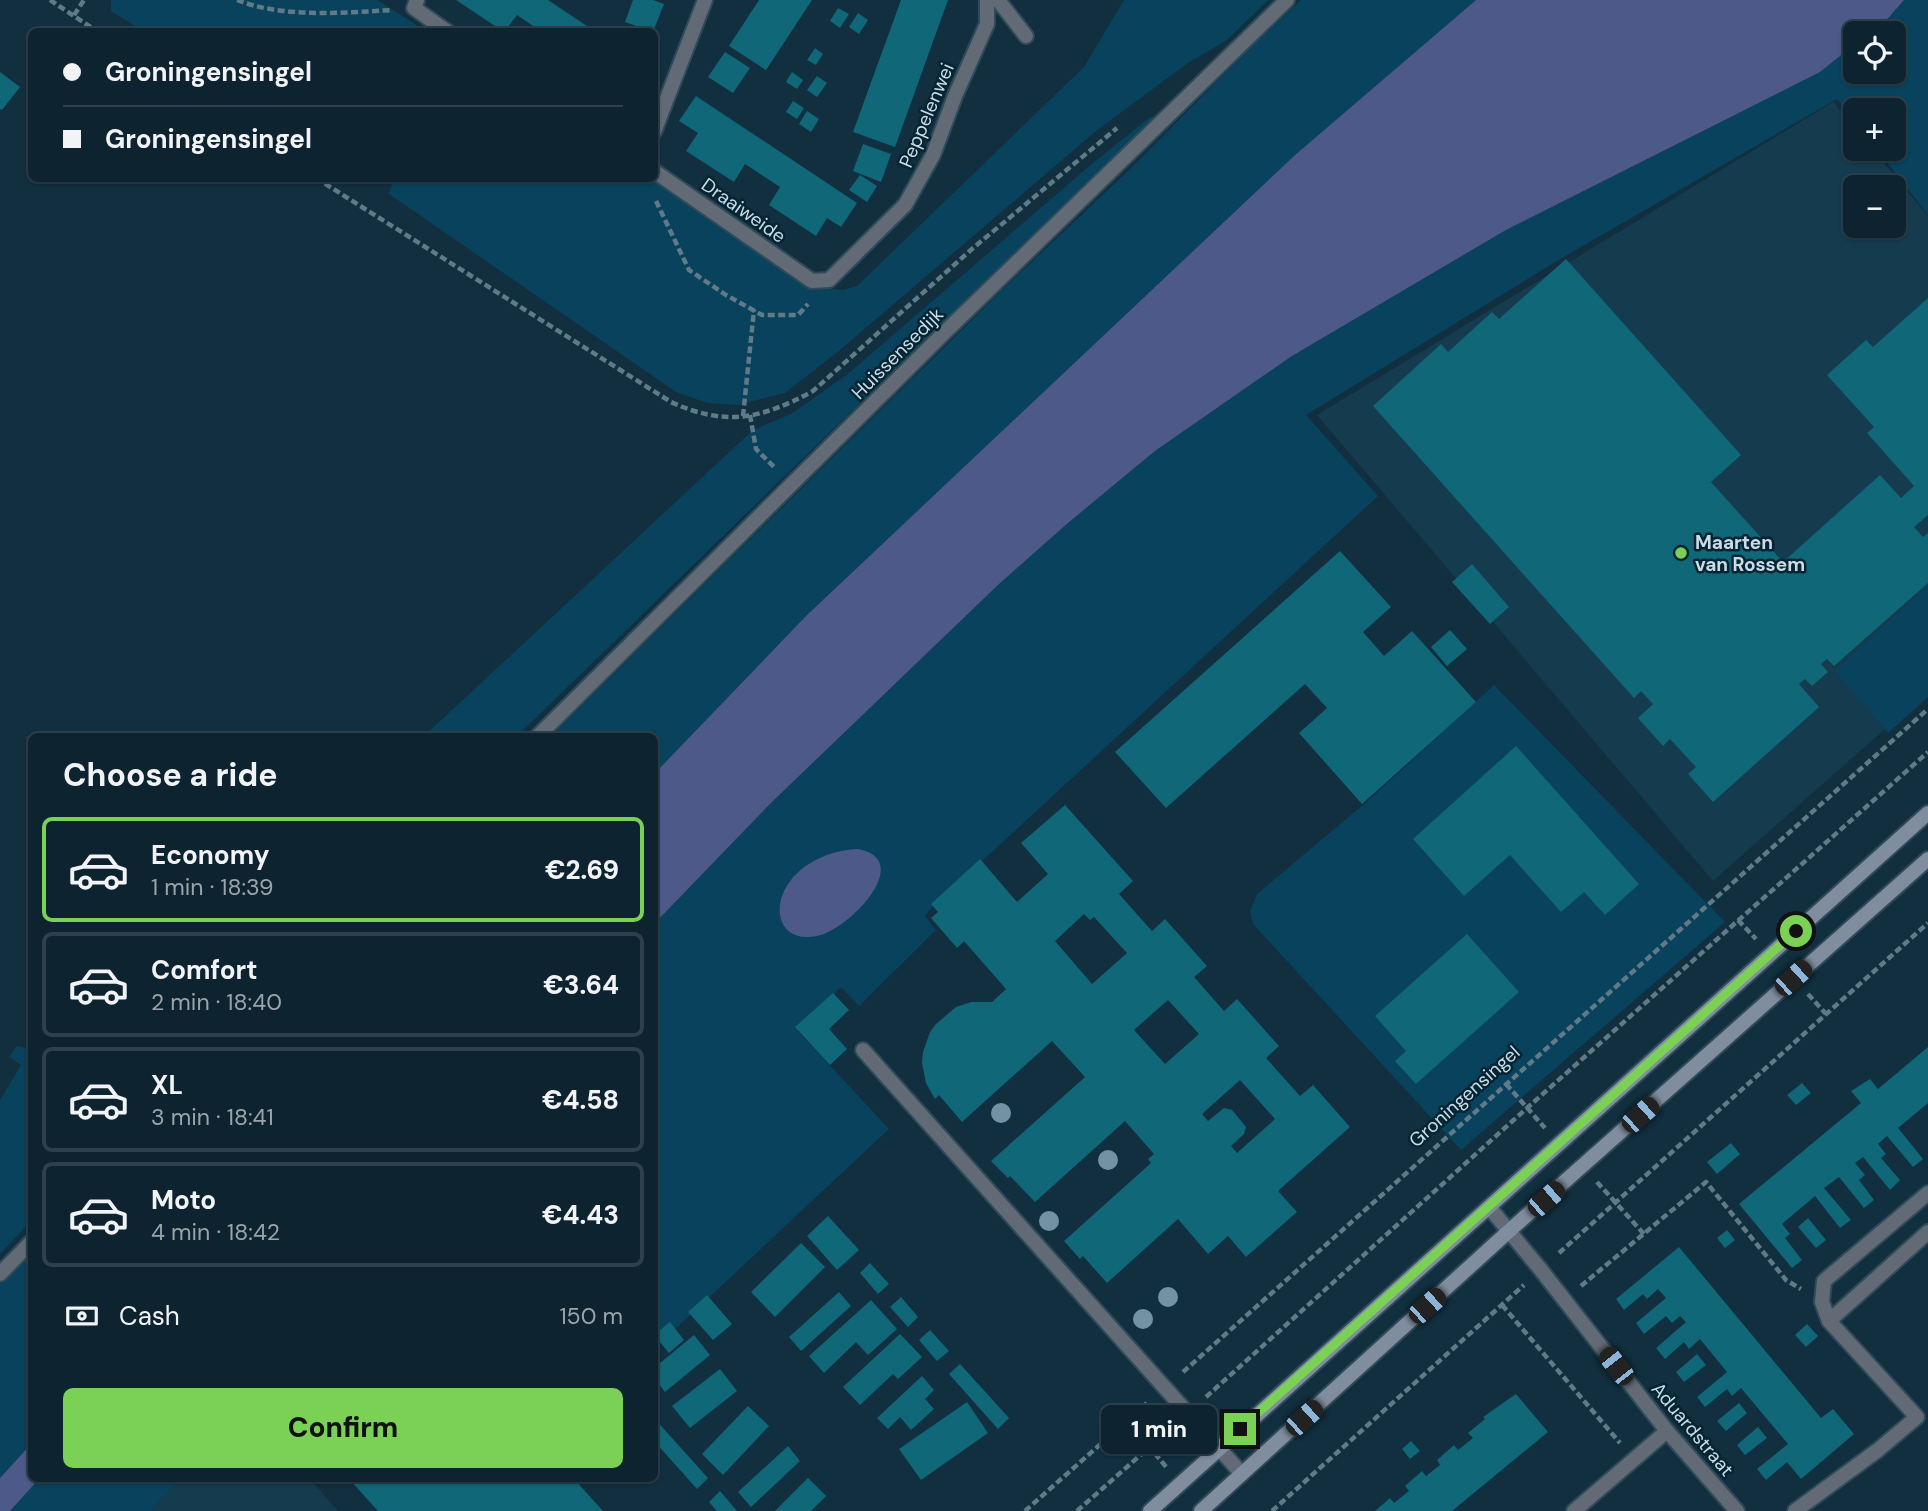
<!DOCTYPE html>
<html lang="en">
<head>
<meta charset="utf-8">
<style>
  :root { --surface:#0d232f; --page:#162b37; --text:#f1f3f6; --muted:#9aa4aa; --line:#2d404b; --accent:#7bd155 }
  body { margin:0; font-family:"DM Sans",sans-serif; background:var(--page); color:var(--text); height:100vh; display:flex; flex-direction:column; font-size:26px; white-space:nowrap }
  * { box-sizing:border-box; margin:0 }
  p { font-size:23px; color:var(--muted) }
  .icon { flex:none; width:38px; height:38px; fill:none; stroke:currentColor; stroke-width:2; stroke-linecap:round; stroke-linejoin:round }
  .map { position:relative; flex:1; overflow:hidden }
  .details { position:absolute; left:28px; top:733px; width:630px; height:749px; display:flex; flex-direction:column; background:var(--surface); border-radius:10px; box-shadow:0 2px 5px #0004,0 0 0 2px var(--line) }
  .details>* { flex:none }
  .hud { position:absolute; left:28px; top:28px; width:630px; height:154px; border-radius:10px; box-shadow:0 2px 5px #0004,0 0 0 2px var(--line); display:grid; align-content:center; height:154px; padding:0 35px; background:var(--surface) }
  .controls { position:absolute; left:1843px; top:21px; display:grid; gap:14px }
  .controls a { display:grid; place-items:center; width:63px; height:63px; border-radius:10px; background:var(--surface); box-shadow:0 2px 5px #0004,0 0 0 2px var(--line); font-size:35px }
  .end { position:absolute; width:32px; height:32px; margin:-16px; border:9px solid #7bd155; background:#111; box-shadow:0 0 0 4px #111 }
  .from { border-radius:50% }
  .bubble { position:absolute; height:49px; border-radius:10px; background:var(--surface); box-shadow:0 2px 5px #0004,0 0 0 2px var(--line); font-size:23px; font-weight:800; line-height:49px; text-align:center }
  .car { position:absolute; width:21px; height:42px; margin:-21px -10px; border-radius:9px; box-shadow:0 0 5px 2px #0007; background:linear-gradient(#222 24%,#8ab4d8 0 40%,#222 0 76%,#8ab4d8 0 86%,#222 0) }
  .hud b { display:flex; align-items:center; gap:24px; height:66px; font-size:26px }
  .hud b+b { border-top:2px solid var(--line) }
  .hud i { width:18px; height:18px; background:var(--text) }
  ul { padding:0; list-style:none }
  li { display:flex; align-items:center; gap:21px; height:105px; margin:0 14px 10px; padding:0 21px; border:4px solid var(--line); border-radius:10px }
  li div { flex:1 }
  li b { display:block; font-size:26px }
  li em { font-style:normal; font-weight:800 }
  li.on { border-color:var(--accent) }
  li>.icon { width:63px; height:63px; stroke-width:1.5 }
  h2 { padding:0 35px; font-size:32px; line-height:84px }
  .pay { display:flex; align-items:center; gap:18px; height:77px; padding:0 35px; font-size:26px }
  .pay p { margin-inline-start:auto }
  .cta { display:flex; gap:14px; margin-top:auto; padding:14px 35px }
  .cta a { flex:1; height:80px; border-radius:10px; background:var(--accent); color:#111; font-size:28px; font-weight:800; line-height:80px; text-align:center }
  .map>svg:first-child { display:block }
</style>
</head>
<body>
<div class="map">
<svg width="1928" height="1511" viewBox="0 0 1928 1511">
  <rect width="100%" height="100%" fill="#112f3f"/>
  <!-- built -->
  <g fill="#153b4f" fill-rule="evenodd">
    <path d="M1833,102l22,26v21h17l56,67v475l-215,190 -396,-466zM1855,187h39v39h-39z"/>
    <path d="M154,1479h156l28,32h-214z"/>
  </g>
  <!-- green -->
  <g fill="#08425c">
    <path d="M111,0h266l49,31h-283l-32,-20z"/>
    <path d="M1124,0h144l-41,40 -39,23 -92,68 -256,219 -55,43 -47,12 -31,-2 -31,-11 -287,-198 4,-15h261l171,109 18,2 14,-4 227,-219z"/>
    <path d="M1301,0h175l-181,155 -488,460 -152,158 -1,-36h-104l454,-449 126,-119 125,-126z"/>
    <path d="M1904,0h24v215l-51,-66h17v-39h-39v11l-18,-22 -275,159 -256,157 72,81 -386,356 -52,45 -15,19 11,14 -77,76 -18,-19 -43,44 91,98 -234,219v-425l117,-121 226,-217 70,-62 87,-72 137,-95 214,-126 314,-158 35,-28v28h39v-39h-25l19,-15z"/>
    <path d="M1150,117h5l-639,620h-93l330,-307 38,-16 58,-41 238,-205z"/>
    <path d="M1928,585v112l-40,36 -53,-62z"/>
    <path d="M1494,685l231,237 -264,228 -208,-226 -3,-14 7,-16 113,-95z"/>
    <path d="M17,1046l14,3v172l-31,33v-154l21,-35 -12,-8z"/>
    <path d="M31,1249v195l-31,34v-194z"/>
    <path d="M39,1479h141l-30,32h-140z"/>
  </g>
  <!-- water -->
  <g fill="#4d5989">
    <path d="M1476,0h428c-15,17 -25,33 -49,33v11l-35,28 -314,158 -214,126 -137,95 -87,72 -70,62 -226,217 -117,121v-150l152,-158 488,-460z"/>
    <path d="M858,849c58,11 -9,81 -41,87 -39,8 -47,-30 -26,-56 16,-20 42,-30 67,-31z"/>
    <path d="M31,1444l1,35h7l-29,32h-10v-33z"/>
  </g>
  <!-- building -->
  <g fill="#106778" fill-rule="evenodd">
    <path d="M456,0h92l48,32h-54l-25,-17 -13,17z"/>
    <path d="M633,0h20l11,4 -11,28 -28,-10z"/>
    <path d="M759,0h53l-46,70 -37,-24z"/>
    <path d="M901,0h47l-53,147 -42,-15z"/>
    <path d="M838,8l11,6 -9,14 -10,-7z"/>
    <path d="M858,13l10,7 -9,14 -10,-7z"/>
    <path d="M815,48l8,6 -7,11 -9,-5z"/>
    <path d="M725,52l25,16 -17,25 -25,-16z"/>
    <path d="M0,72l20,15 -18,23 -2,-1z"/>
    <path d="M792,72l11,8 -6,9 -11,-7z"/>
    <path d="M817,76l10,7 -10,14 -10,-7z"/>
    <path d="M696,96l161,107 -16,24 -14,-9 -11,18 -47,-31 11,-18 -35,-23 -11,18 -48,-31 12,-18 -19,-12z"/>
    <path d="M793,101l11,7 -7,11 -11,-7z"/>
    <path d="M807,111l12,8 -8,13 -12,-8z"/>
    <path d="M863,144l28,10 -10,28 -28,-11z"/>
    <path d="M860,175l17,11 -10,16 -18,-12z"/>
    <path d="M1566,259l175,196 -30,27 72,80 97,-87 21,23 13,-12 -47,-53 7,-6 -47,-52 39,-35 7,7 55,-49v217l-14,12 9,10 5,-4v50l-94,83 -7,-7 -6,5 7,8 -16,14 -7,-7 -6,5 20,23 -106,95 -25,-28 8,-7 -26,-28 -7,7 -25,-28 15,-14 -12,-13 -7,7 -261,-292 68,-62 7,8 44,-40 7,7z"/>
    <path d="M1340,551l51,56 -28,25 21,24 28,-25 64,71 -114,102 -63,-71 28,-25 -22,-24 -139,124 -51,-56z"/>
    <path d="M1472,564l37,43 -19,17 -38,-42z"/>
    <path d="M1450,630l17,19 -20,17 -16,-19z"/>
    <path d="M1516,746l123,138 -34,31 -21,-23 -23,20 -51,-57 -46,41 -51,-57z"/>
    <path d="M1065,805l68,76 -14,13 33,37 13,-12 42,47 -13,11 30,34 13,-12 42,47 -13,12 34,38 13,-11 37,42 -72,64 19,21 -51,45 -18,-21 -20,18 -30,-35 -71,64 -24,-27 -3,3 -16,-18 87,-78 -3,-4 6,-5 -29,-33 -90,81 -25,-26 -2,2 -17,-17 94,-84 -33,-36 -90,81 -23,-27 -4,4 -9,-16 -4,-20 1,-11 7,-20 6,-8 20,-17 15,-5h21l14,-13 -42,-48 -7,7 -26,-30 7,-6 -7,-8 49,-45 37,43 31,-28 -27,-31zM1084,914l6,6 4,-3 33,36 -35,31 -37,-43zM1168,1000l31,34 -34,30 -31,-34zM1240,1080l35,39 -38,34 -6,-7 13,-12 2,-7 -14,-17 -8,-2 -16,13 -6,-7z"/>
    <path d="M1467,934l52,58 -103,92 -21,-23 11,-10 -31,-35z"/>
    <path d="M833,993l16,17 -20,19 18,20 -17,16 -35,-38z"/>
    <path d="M1928,1047v56l-30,25 25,31 -10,8 -26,-31 -9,8 8,10 -5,4 19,22 -10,10 -27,-33 -8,6 10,12 -6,5 15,20 -10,8 -25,-31 -15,11 27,32 -11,8 -25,-32 -33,28 8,10 -5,4 17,22 -10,8 -53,-64 122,-101 -10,-12 19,-12 8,10z"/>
    <path d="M1802,1083l9,10 -15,12 -9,-10z"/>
    <path d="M1731,1143l9,11 -23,20 -10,-12z"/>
    <path d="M828,1216l31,34 -22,20 -30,-34z"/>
    <path d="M1808,1218l18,22 -10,8 -18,-21z"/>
    <path d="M1727,1230l8,10 -10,8 -8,-10z"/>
    <path d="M801,1243l24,24 -50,50 -24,-25z"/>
    <path d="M1679,1247l142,171 12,-9 21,25 -53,45 -14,-17 -21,18 -9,-11 31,-25 -47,-56 -9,8 -5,-7 -22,18 -8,-10 30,-25 -27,-33 -11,10 -5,-7 -19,17 -9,-11 30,-26 -6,-6 -8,7 -6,-7 -22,18 -8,-11 30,-25 -8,-9 -11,10 -4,-5 -19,16 -8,-11z"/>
    <path d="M870,1263l19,21 -11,10 -18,-21z"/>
    <path d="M839,1292l12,14 -50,45 -12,-14z"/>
    <path d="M707,1295l25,29 -19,16 -25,-28z"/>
    <path d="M901,1297l17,20 -10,10 -18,-20z"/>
    <path d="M871,1300l26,29 -29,26 -12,-13 -32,31 -15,-17z"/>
    <path d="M670,1322l14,18 -15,13 -15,-18z"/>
    <path d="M1807,1324l11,12 -12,11 -11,-12z"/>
    <path d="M930,1330l19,21 -12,10 -18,-21z"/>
    <path d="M900,1334l22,23 -24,22 -5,-5 -33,31 -17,-18z"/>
    <path d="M694,1335l16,20 -45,37 -11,-14v-10z"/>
    <path d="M1697,1354l9,11 -22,17 -8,-10z"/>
    <path d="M960,1364l49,54 -11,11 -49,-55z"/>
    <path d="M720,1369l17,22 -47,37 -18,-22z"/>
    <path d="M922,1376l12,14 -9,9 9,10 -23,21 -11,-13 -12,12 -11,-11z"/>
    <path d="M1516,1394l32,38 -96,79h-77l15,-13 4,5 15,-12 -4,-5 17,-15 4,5 14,-11 -3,-5 17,-15 4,5 15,-12 -5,-5 17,-14 -2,-2z"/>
    <path d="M967,1402l21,31 -67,47 -22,-31z"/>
    <path d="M1739,1403l8,10 -21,18 -9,-10z"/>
    <path d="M748,1406l21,20 -46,49 -21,-21z"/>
    <path d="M654,1418l54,60 -11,11 -43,-48z"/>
    <path d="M1758,1427l9,11 -22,17 -8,-10z"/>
    <path d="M1411,1441l9,10 -10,8 -8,-10z"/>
    <path d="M788,1446l12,15 -49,46 -13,-15z"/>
    <path d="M808,1478l18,18 -15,15h-36z"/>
    <path d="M349,1479h160l4,4 5,-4h56l29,32h-225z"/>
    <path d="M720,1491l17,20h-20l-8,-9z"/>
  </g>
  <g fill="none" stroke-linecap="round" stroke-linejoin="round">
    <!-- lane casing -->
    <g stroke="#2f4b5a" stroke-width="18">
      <path id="lane" d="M863,1050l379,424"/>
    </g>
    <!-- street casing -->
    <g stroke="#2f4b5a" stroke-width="18">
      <g id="street">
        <path d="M417,0l-3,8 34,24"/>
        <path d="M998,0l28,36"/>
        <path d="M654,132l51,-132"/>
        <path d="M654,171l158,110 17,-1 76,-75 28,-50 22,-59 32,-72v-24"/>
        <path d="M537,737l407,-404 343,-333"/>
        <path d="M1489,1207l52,63 126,161 70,80"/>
        <path d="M0,1274l32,-33"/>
        <path d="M1829,1321l99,-89"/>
        <path d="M1574,1511l93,-80"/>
        <path d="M1795,1511l83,-61 39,-33 -88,-96 -7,-19 2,-21 104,-88"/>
      </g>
    </g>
    <!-- secondary casing -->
    <g stroke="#2f4b5a" stroke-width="18">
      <g id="secondary">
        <path d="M1150,1511l778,-698"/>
        <path d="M1201,1511l308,-280 419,-372"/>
      </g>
    </g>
    <!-- path -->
    <g stroke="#617a87" stroke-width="4.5" stroke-dasharray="7 3.5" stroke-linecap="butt">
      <path d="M50,0l48,32"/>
      <path d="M237,0c45,18 107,13 155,10"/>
      <path d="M74,15l10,-15"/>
      <path d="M316,178l355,224c55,25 90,17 142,-11l159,-142 145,-121"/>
      <path d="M656,201l33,69 37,25 36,20h36l10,-11"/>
      <path d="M750,415l6,34 20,20"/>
      <path d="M743,416l11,-106"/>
      <path d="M1738,920l18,19"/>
      <path d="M1808,994l18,20"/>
      <path d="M1506,1084l39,44"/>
      <path d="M1597,1182l47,52"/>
      <path d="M1559,1253l369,-330"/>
      <path d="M1581,1286l125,-104 80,98 15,9"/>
      <path d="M1502,1305l118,138"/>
      <path d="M1183,1372l745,-663"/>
      <path d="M1206,1397l321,-289 401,-356"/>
      <path d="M1128,1421l39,47"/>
      <path d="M1025,1511l122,-108"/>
      <path d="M1077,1511l93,-82"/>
      <path d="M1272,1511l252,-226"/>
    </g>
    <!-- lane -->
    <use href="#lane" stroke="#616a75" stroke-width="14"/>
    <!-- street -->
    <use href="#street" stroke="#616a75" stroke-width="14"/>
    <!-- secondary -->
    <use href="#secondary" stroke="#7f8d9e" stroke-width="14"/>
  </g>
  <!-- trees -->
  <g fill="#7393a4">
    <circle cx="1001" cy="1113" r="10"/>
    <circle cx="1108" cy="1160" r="10"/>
    <circle cx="1049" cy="1221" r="10"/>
    <circle cx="1168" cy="1297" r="10"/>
    <circle cx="1143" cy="1319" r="10"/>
  </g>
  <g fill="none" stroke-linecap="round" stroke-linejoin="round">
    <!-- route -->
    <path stroke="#7bd155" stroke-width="9" d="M1240,1429l556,-498"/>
  </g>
  <!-- markers -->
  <circle fill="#7bd155" stroke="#062534" stroke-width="2.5" cx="1681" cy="553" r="7"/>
  <g text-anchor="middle" stroke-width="5" stroke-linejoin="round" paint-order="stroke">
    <!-- street labels -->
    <g font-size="19" fill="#cbdce6" stroke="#062534">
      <text transform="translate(926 115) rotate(-67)" y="7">Peppelenwei</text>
      <text transform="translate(744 210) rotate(35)" y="7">Draaiweide</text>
      <text transform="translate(897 353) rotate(-45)" y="7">Huissensedijk</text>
      <text transform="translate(1464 1096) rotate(-42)" y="7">Groningensingel</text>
      <text transform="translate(1693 1429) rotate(50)" y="7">Aduardstraat</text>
    </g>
    <!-- poi labels -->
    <g font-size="19" font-weight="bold" fill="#cbdce6" stroke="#062534" text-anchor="start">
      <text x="1695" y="549">Maarten<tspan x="1695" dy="22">van Rossem</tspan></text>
    </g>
  </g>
</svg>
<div class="controls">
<a><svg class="icon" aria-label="locate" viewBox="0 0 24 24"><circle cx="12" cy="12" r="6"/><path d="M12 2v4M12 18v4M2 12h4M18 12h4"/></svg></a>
<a>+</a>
<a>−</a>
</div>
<i class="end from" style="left:1796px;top:931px"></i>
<i class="end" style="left:1240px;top:1429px"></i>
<div class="bubble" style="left:1101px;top:1405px;width:116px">1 min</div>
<i class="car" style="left:1793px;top:978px;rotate:48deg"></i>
<i class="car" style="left:1640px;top:1115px;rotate:48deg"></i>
<i class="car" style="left:1546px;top:1199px;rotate:49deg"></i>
<i class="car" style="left:1427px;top:1306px;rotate:48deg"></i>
<i class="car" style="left:1616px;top:1366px;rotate:322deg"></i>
<i class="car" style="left:1304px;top:1418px;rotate:48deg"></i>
<div class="hud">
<b><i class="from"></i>Groningensingel</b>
<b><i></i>Groningensingel</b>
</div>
<section class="details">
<h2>Choose a ride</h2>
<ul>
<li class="on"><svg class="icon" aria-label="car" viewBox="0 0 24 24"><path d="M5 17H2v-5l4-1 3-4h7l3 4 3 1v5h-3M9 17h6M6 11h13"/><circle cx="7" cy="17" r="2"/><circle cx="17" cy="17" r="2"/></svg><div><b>Economy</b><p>1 min · 18:39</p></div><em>€2.69</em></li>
<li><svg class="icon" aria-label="car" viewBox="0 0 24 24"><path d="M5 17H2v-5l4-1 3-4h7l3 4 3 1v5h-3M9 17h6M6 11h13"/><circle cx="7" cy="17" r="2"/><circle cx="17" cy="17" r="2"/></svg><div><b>Comfort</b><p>2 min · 18:40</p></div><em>€3.64</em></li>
<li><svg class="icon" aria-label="car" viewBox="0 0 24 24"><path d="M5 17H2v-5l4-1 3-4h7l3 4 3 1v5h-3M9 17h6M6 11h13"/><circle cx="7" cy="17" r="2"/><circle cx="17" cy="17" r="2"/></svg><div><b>XL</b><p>3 min · 18:41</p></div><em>€4.58</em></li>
<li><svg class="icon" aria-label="car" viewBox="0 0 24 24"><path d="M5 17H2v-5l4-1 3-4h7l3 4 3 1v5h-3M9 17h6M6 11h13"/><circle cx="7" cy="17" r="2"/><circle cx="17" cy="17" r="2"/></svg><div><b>Moto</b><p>4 min · 18:42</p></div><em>€4.43</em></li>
</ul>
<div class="pay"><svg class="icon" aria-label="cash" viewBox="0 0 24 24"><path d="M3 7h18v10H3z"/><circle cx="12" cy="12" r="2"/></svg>Cash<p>150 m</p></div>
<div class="cta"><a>Confirm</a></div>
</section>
</div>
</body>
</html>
